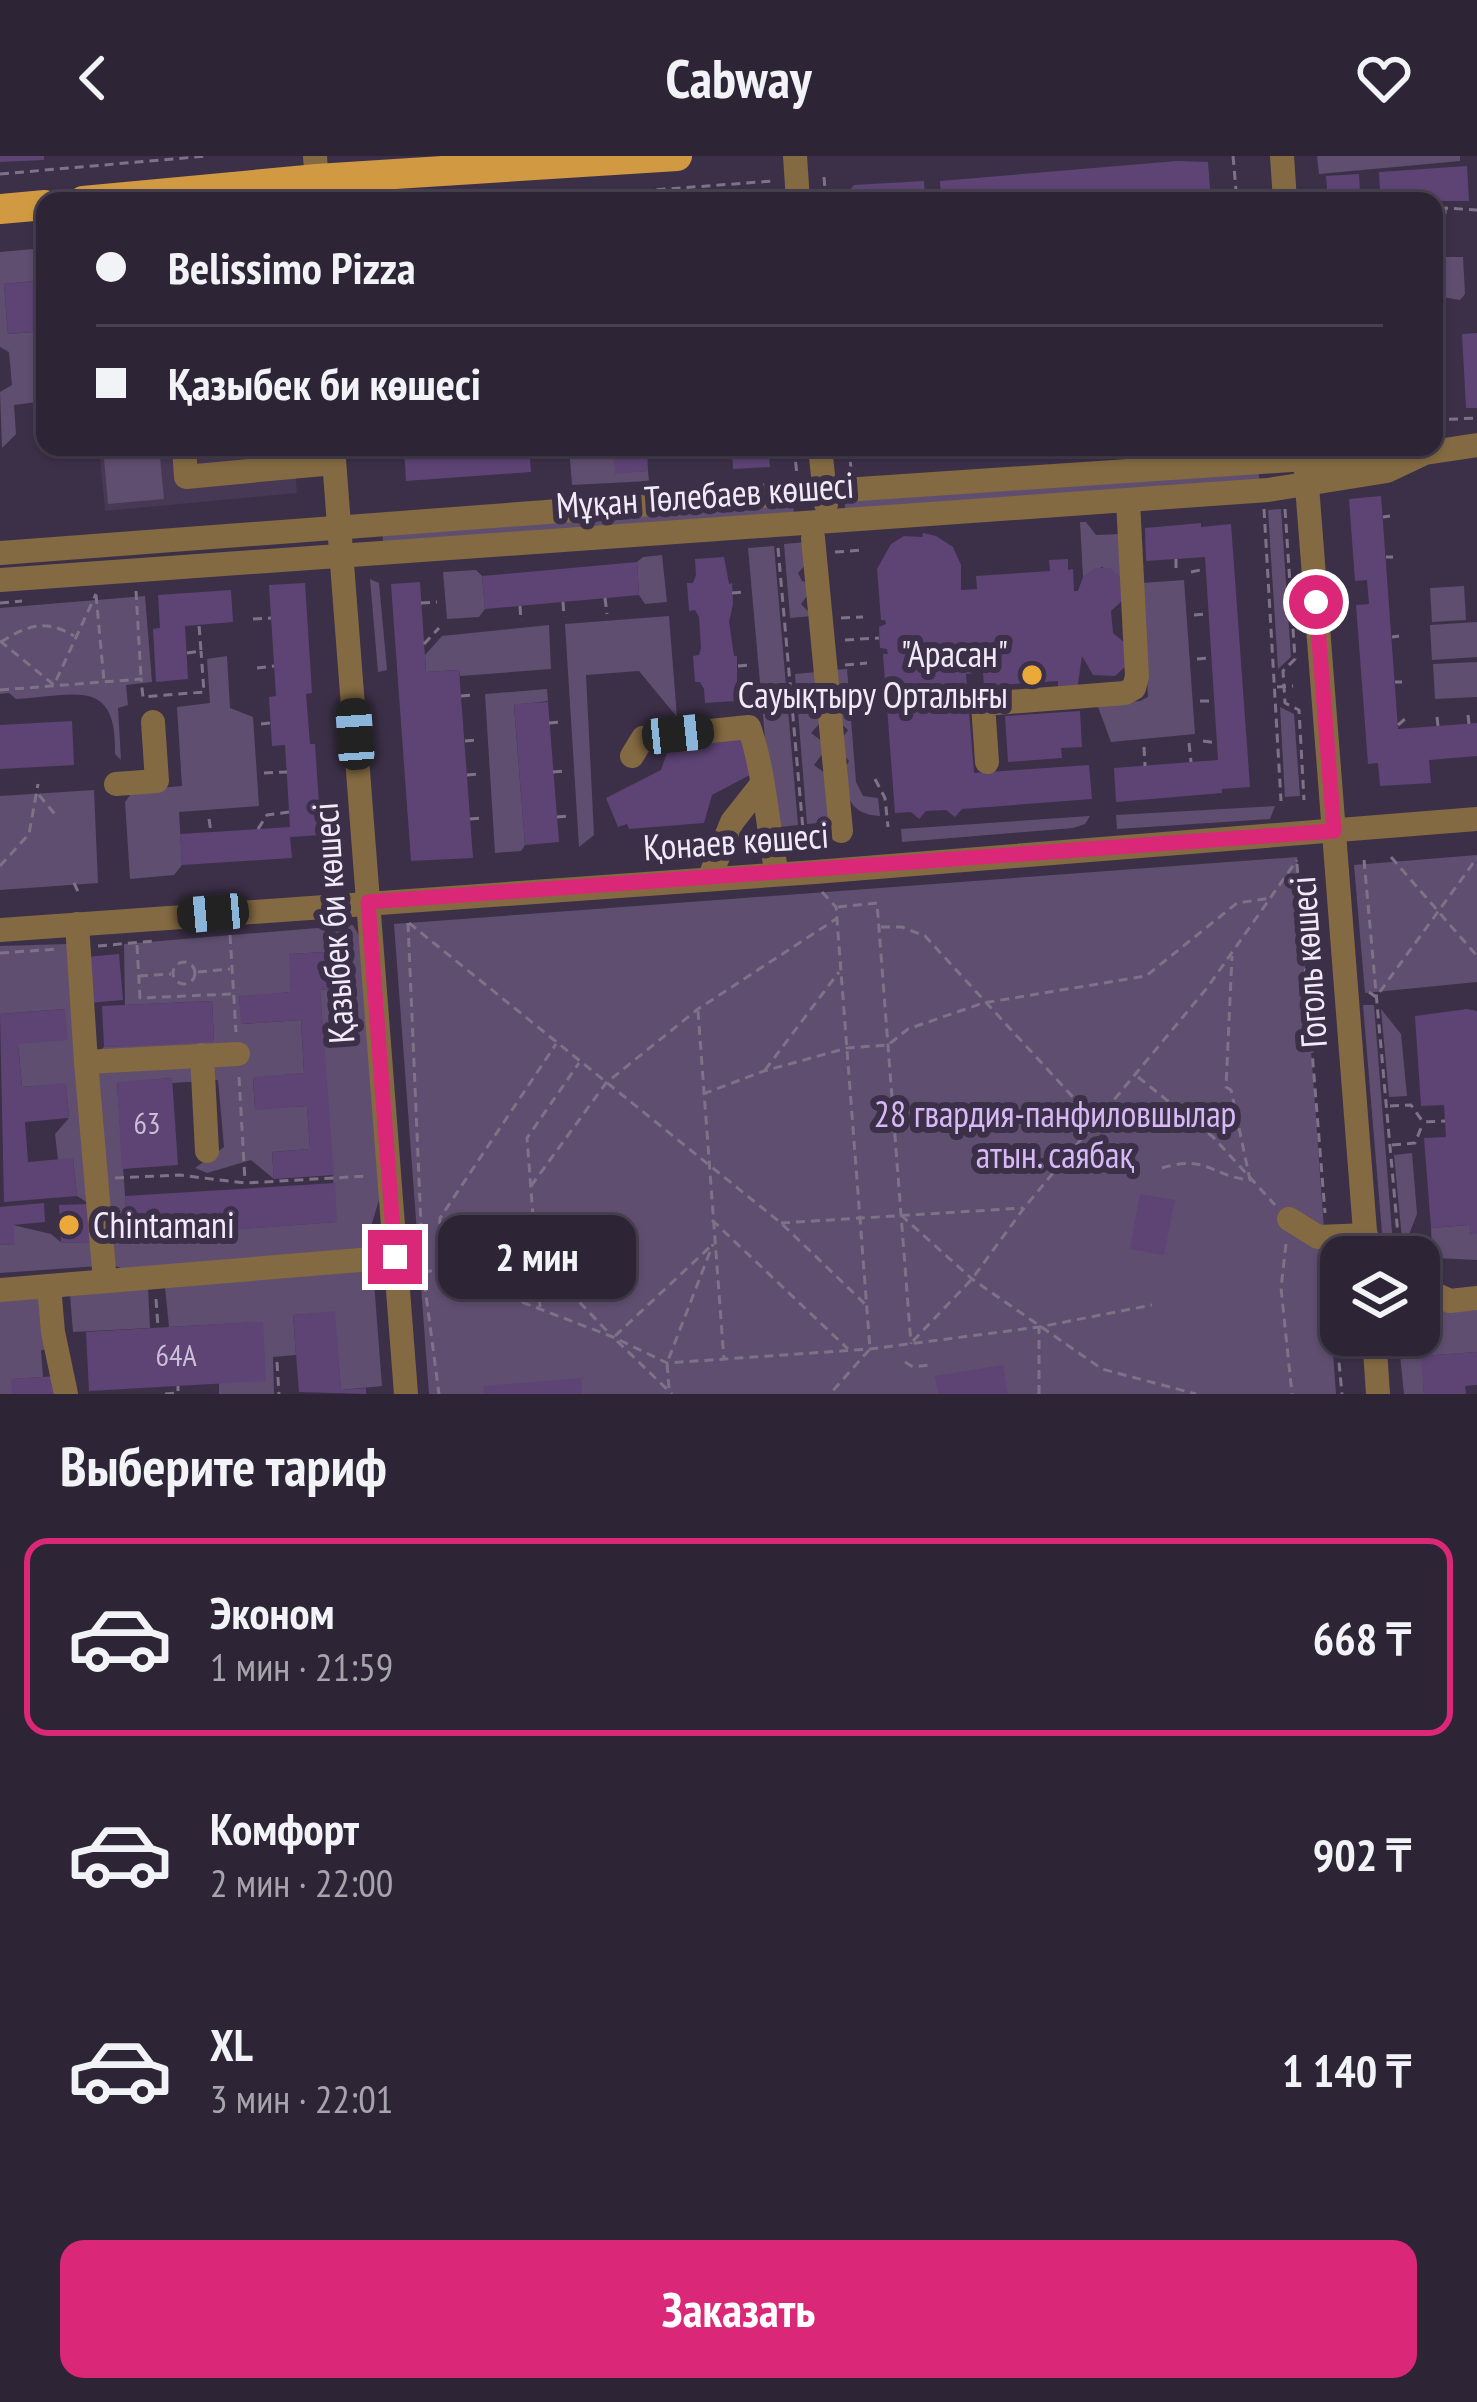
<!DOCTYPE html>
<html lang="ru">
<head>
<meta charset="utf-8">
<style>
  :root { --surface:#2d2436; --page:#352c3e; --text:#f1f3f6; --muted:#a7a4ad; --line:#484151; --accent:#db2777 }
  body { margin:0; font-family:"PT Sans Narrow",sans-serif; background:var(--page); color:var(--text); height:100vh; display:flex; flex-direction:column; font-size:45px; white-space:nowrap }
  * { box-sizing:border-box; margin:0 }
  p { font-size:39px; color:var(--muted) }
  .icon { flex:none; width:66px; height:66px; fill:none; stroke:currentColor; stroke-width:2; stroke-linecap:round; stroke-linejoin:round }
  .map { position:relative; height:1238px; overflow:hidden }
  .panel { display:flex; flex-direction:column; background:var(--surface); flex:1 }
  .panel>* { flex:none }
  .hud { position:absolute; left:36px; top:36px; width:1407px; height:264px; border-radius:24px; box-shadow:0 3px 9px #0004,0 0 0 3px var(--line); display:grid; align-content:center; height:264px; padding:0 60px; background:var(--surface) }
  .controls { position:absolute; left:1320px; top:1080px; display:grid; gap:24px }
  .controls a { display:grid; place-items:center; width:120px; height:120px; border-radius:24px; background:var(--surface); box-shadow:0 3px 9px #0004,0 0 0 3px var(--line); font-size:60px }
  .end { position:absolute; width:54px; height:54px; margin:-27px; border:15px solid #db2777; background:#fff; box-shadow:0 0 0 6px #fff }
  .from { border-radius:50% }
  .bubble { position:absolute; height:84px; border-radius:24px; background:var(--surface); box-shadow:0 3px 9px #0004,0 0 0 3px var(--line); font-size:39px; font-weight:700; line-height:84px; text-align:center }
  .car { position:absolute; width:36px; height:72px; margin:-36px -18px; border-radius:15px; box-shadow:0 0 9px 3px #0007; background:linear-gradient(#222 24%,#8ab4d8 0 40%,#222 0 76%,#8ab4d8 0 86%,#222 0) }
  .hud b { display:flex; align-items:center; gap:42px; height:114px; font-size:45px }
  .hud b+b { border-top:3px solid var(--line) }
  .hud i { width:30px; height:30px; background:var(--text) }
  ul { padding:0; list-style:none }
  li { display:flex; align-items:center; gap:36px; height:198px; margin:0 24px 18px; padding:0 36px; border:6px solid transparent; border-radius:24px }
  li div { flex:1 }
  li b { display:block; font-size:45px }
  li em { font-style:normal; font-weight:700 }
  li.on { border-color:var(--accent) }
  li>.icon { width:108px; height:108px; stroke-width:1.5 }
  h2 { padding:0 60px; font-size:54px; line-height:144px }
  .cta { display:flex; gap:24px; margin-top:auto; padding:24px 60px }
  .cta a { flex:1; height:138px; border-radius:24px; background:var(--accent); color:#fff; font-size:48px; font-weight:700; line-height:138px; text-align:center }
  header { display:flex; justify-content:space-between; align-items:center; height:156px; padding:0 60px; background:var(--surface); font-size:54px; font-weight:700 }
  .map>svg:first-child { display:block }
</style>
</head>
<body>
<header><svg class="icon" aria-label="back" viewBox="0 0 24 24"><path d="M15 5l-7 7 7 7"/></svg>Cabway<svg class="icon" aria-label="heart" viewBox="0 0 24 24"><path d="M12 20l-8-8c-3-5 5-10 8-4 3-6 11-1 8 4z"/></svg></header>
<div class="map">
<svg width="1477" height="1238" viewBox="0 0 1477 1238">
  <rect width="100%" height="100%" fill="#3c3048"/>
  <!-- built -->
  <path fill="#473856" d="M99,291h194l4,46 -192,18z"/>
  <!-- green -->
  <g fill="#5f4e6f" fill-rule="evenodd">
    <path d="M1317,0h143v5l-141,13z"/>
    <path d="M45,92v32l-41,4 4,50 37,-3v70l-31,4 2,29 -14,14 -2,-56 12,-7 -3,-33 -9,-5v-95z"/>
    <path d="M1441,101h22l2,37 -5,6 -18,-3z"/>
    <path d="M103,291h56l5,52 -56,5z"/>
    <path d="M586,291h27l3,26 32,-2 1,10 -77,4 -2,-26 17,-2z"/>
    <path d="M1258,307l2,28 -414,31 -2,-32z"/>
    <path d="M791,337l5,32 -412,26 -3,-29z"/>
    <path d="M1281,353l10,148 -13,12 -10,-159z"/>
    <path d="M1080,366h6l10,13 25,-1 1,44 -20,-11 -19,10z"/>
    <path d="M807,386l1,20 -10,11 4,8 8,2v9l-9,12 12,12 -23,2 -6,-74z"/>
    <path d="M774,390l24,279 -25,3 -25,-280z"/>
    <path d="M662,399l5,47 -22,2 -6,-9 -2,-33 6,-5z"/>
    <path d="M476,414l6,6 3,33 -6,8 -32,2 -4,-47z"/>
    <path d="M370,423l9,4 8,87 -9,2z"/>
    <path d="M1184,424l11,154 -84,8 -14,-38 43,-3 8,-4 -6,-114z"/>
    <path d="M1464,430l2,34 -34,2 -2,-34z"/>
    <path d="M145,440l7,86 -26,3 2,20 -10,3 3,52 -6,-6c2,-78 -40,-58 -99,-55l-7,-6 -9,1v-86z"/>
    <path d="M669,460l8,101 -38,-46 -53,4 8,160 -15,12 -14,-223z"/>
    <path d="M1477,466v35l-45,3 -2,-35z"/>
    <path d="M549,469l2,44 -91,7 -1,-6 -33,2 -1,-17 17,-19z"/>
    <path d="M227,500l3,52 23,9 6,89 -80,6 3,53 -8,10 -44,4 -5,-77 9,-12 48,-4 -5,-79 33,-4 -3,-44z"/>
    <path d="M1477,506v35l-42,2 -2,-35z"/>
    <path d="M847,513l9,113 7,14 15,2 2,18c-30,-2 -32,-17 -38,-43l7,-12 -9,-10v-10l8,-11 -10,-9 -1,-10 8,-12 -10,-9 -2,-20z"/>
    <path d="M817,516l2,19 -10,12 4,8 7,2 1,9 -10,11 12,9v11l-9,12 11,8 4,49 -22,2 -12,-150z"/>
    <path d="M547,533l1,12 -34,4 11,140 -4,6 -26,2 -10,-159z"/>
    <path d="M1280,551l14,7 6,82 -15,1z"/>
    <path d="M94,634l4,93 -98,7v-94z"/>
    <path d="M1275,650l-5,13 -153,10 -1,-14z"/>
    <path d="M1090,660l-5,8 -12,4 -171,14 -1,-13z"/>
    <path d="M1477,699v127l-112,11 -11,-128z"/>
    <path d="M1297,701l39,537h-907l-35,-470z"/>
    <path d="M353,769l10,18 19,247 -19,63 -237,17 -13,-5 -113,8v-28l14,-1 -1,-19 38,9 11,9 29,-1 -1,-38 -13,-8 -4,-37 -15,1 -3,-26 14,-16 -3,-34 -44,3 -4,-43 47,-35 -65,5v-68l67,-2 20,117 17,-14 110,-6 -2,-40 -87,4 -1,-61zM343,795l2,36 -25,3 16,232 -208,15 -11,-154 54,-5 1,5 46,-3 6,67 -29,21 12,5 44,-13 23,19 -2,-27 38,-3 -3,-43 -52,3 -2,-31 51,-5 -3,-53 -59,4 -3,-27 52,-5 -1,-38z"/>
    <path d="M1363,849h11l20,252h-10z"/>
    <path d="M1381,853l20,25 6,62 -18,1z"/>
    <path d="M1412,997l5,61 -14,36 -9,-95z"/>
    <path d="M1469,1069v9h8v26l-41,-2 -4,-6 -1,-24z"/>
    <path d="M373,1113l9,117 -41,4 -7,-78 -41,3 3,40 -23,2 1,37h-55v-11l44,-61 -94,5 -4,-40z"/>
    <path d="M148,1132l2,40 -77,4 -3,-37z"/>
    <path d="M53,1141l3,52 -15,1 2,27 -31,2v15h-12v-93z"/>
    <path d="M1419,1141l58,9v46l-55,4 2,38h-20l-6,-59h21z"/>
  </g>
  <!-- building -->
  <g fill="#5d4475">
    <path d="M0,0h44v4l-44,2z"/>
    <path d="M1177,5l31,1 3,39h-31v-8l-112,8h-127l-1,-20z"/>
    <path d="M1467,10l2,35h-141l-2,-25 33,-2 1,17 20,-2 -1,-17z"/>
    <path d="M924,25l1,20h-84l13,-16z"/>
    <path d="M747,37l1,8h-59v-3z"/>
    <path d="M45,124v51l-37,3 -4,-50z"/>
    <path d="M1477,177v75h-11l-4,-74z"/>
    <path d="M404,291h125l2,25 -125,9z"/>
    <path d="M613,291h34l1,24 -33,3z"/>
    <path d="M732,291h36l2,20 -37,2z"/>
    <path d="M1381,340l17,233 79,-6v33l-48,4 2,23 -51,3 -2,-23 -10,1 -12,-159 13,-1 -2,-24 -12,1 -6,-82z"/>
    <path d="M1201,367v4l30,-3 19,263 -28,2v4l-106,9 -2,-34 104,-8 -13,-203 -59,4 -1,-33z"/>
    <path d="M923,377l13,3 17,11 8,18v25l16,-1 -1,-13 74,-5 -1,-11 19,-1v11l5,-1 1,22h4l5,-14 12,-9h15l12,10v23l-11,10 2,22 12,10 1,23 -11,10 -22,-1 -11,-19 -5,34 -19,1v-10l-74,5 -1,-14 -17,2 8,99 115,-8 3,34 -130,10 -7,8 -9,-7 -20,1 -7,8 -8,-7 -16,1 -12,-159h5l-1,-5 -7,-1 -1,-21 7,-3 -1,-4h-4l-4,-51 14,-25 13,-8 18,1z"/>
    <path d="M724,401l5,27 3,-1 1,21 -4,18 5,34h3v37l-2,8 -30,2 -1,-14 -4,-7h-5l-2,-26 6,-1 2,-7 -2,-31 -4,-7 -6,1 -2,-28h6l3,-8 -1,-16z"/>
    <path d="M637,406l2,33 -154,14 -3,-33z"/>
    <path d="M420,426l6,90 33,-2 14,188 -62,3 -20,-277z"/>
    <path d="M305,427l7,110 -6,1 4,50h5l6,91 -31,2 2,21 -110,7 -2,-31 110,-7 -5,-82 -13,1 -3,-49 7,-1 -7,-111z"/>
    <path d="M231,434l2,32 -48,4 3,53 -32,3 -3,-53 7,-1 -2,-33z"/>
    <path d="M548,546l11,140 -34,3 -11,-141z"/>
    <path d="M1080,555l2,36 -21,1 1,10 -54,4 -3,-46z"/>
    <path d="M72,565l2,44 -74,4v-44z"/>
    <path d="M738,576l12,37 13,-1 -51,27 -8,28 -75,6 -2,-5 -9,3 -12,-29 55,-28 8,-23z"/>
    <path d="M343,795l2,37 -25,2 14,185 -60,4 -2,-27 38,-3 -3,-43 -52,4 -2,-33 51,-4 -3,-53 -60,4 -2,-28 52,-4 -2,-38z"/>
    <path d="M119,798l4,46 -34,3 -3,-46z"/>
    <path d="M212,845l2,41 -110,5 -2,-41z"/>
    <path d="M65,853l3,31 -50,4 4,43 44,-4 3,35 -44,4 3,40 45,-4 4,38 -73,6 -4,-188z"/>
    <path d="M1467,853l10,2v223l-8,1v-10l-38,3 -7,-90 22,-1 -2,-32 -23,1 -6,-90z"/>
    <path d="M172,922l6,87 -56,4 -5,-87z"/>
    <path d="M335,1027l2,39 -209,16 -3,-42z"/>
    <path d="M1140,1038l35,6 -11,55 -34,-6z"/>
    <path d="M44,1047l1,19 -32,3 2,19 -15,1v-38z"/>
    <path d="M90,1048l2,38 -31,1 -2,-38z"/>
    <path d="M335,1155l6,79 25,-2v6l-67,-2 -6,-77z"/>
    <path d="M252,1166h11l3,59 -177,10 -3,-59z"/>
    <path d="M1477,1196v33l-12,1 1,8h-42l-3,-38z"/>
    <path d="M1003,1209l5,29h-70l-3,-18z"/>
    <path d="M57,1220l1,18h-46l-1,-15z"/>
    <path d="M581,1222l1,16h-98l-1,-8z"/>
  </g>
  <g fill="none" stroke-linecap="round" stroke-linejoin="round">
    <!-- path -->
    <g stroke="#7d7287" stroke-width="3" stroke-dasharray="9 6" stroke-linecap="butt">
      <path d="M1233,0l4,45"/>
      <path d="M0,18l207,-18"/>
      <path d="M824,21l2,24"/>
      <path d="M1159,38l1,7"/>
      <path d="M1109,42v3"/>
      <path d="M507,45l266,-20"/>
      <path d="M1445,58v-6l32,2"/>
      <path d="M1434,264l43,-2"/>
      <path d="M794,291l3,28"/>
      <path d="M849,291l2,22"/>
      <path d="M647,294l13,-2"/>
      <path d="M1264,353l17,292"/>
      <path d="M1285,353l10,150 -12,12 2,32 14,7 5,90"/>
      <path d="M1383,361l7,-1"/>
      <path d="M778,392l26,293"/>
      <path d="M835,396l29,-2"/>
      <path d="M1386,401h7"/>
      <path d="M1176,403v14"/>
      <path d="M1191,416l14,-3"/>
      <path d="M136,435l5,86"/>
      <path d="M732,437l14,-1"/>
      <path d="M96,439l8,86"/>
      <path d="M605,442l2,16"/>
      <path d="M563,446l1,15"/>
      <path d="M0,447l22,-2"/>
      <path d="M421,447l16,-1"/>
      <path d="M520,450l1,15"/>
      <path d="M1194,459l14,-1"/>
      <path d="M841,462l22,-1"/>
      <path d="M253,463l18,-1"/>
      <path d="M1392,481l7,-1"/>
      <path d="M845,484l34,-2"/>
      <path d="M0,485l54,44 42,-91"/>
      <path d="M1,486c26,-17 46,-23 73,-6"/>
      <path d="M424,488l15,-16"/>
      <path d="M187,497l14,-2 -2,-26"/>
      <path d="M1197,503l14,-1"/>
      <path d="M845,509l22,-2"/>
      <path d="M738,510l14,-1"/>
      <path d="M257,512l17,-2"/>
      <path d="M1395,526h7"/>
      <path d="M1277,531l16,-1"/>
      <path d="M0,534l141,-11 2,18 61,-5 -3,-41"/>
      <path d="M461,540l14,-1"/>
      <path d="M1200,545h14"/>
      <path d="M1468,559l1,9"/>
      <path d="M1437,561l1,9"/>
      <path d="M549,567l13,-1"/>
      <path d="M261,568l10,-1"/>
      <path d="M1398,569l7,-6"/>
      <path d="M465,585l13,-1"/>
      <path d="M1203,585l14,2"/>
      <path d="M1189,587l2,19"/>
      <path d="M1144,591l1,19"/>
      <path d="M553,616l12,-1"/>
      <path d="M264,617l23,-1"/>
      <path d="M467,619l14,-1"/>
      <path d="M875,623l10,19 3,29"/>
      <path d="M39,639l19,23"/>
      <path d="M557,661l11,-1"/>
      <path d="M209,663l2,13"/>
      <path d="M470,663l14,-1"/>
      <path d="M258,673l9,-14 22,-3"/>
      <path d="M1391,701l86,99"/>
      <path d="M1364,704l36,397"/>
      <path d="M1297,708l28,349"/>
      <path d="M0,710l29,-32 9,-50"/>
      <path d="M74,727l6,13"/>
      <path d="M822,736l14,15 34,442 -40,45"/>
      <path d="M838,751l39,-4 34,441"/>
      <path d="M408,767l15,349 16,122"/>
      <path d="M409,767l372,300 85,82"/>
      <path d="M881,771h21l23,9 169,184"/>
      <path d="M230,779l6,97"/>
      <path d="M137,789l3,53 92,-4"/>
      <path d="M98,790l56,-5"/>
      <path d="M0,797l58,-4"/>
      <circle cx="184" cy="817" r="11"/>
      <path d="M198,816l32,-3"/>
      <path d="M139,820l32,-2"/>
      <path d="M1369,836l7,5 101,-139"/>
      <path d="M698,855l26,349"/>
      <path d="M765,914l74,-98"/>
      <path d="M239,921l6,104"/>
      <path d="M1138,921l75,60 62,68"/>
      <path d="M703,938l61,-23 83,-23 41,-3 20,-16 75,-26 163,-27 91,-73 34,-5"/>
      <path d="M1390,950l21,-1 12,17 22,-1"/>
      <path d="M1392,989l23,-2 8,-20"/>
      <path d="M1162,1012c46,-14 48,8 88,12l-19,-90 -5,-3 6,-131"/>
      <path d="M115,1022l64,-3 66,8 123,-7"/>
      <path d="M531,1030l75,-103 92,-74 138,-90"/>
      <path d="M901,1059l71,64 130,90 94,25"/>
      <path d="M712,1064l136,129"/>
      <path d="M781,1067l242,-15"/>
      <path d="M1286,1088l-5,44 11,106"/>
      <path d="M1329,1102l13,136"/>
      <path d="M538,1103l72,75"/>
      <path d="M438,1113l2,-51 116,-174"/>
      <path d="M423,1116l15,-2 175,67 54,26 203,-14 169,-22 113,-22"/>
      <path d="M156,1143l2,28"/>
      <path d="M540,1151l-13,-169 52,-75"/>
      <path d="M615,1180l98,-92"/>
      <path d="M617,1185l55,53"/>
      <path d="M913,1185l59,-62 52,-71 183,-220 90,-128"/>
      <path d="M277,1206l2,32"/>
      <path d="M905,1206l8,5 17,-2"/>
      <path d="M669,1232l-2,-25 46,-119"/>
      <path d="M165,1238l13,-1v-7"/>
      <path d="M1039,1238v-66"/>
    </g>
    <!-- minor -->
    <g stroke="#846a42" stroke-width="24">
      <path d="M315,0l3,45"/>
      <path d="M795,0l3,45"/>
      <path d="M1282,0l3,45"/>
      <path d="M184,291l2,30 148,-14"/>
      <path d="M333,291l73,947"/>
      <path d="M820,291l6,57"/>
      <path d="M1306,317l61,784"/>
      <path d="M813,382l28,293"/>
      <path d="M0,397l800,-60 505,-34 99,-2"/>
      <path d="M0,424l1268,-90 119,-19 38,-18 52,-8"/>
      <path d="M632,600l11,-18 106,-11c16,46 18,98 28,147"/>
      <path d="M987,606l-4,-58 142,-11 9,-5 3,-12 -9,-175"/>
      <path d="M116,628l41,-3 -4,-59"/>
      <path d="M709,723l23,-57 30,-38"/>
      <path d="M77,768l9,138 152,-8"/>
      <path d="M0,774l815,-58 662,-53"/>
      <path d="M202,899l5,96"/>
      <path d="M86,906l19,219"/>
      <path d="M1289,1063l29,18 48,-2"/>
      <path d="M49,1130l4,46 13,62"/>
      <path d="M1419,1131l31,14 27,-3"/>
      <path d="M0,1134l396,-33"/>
      <path d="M1374,1179l4,59"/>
    </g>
    <!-- major -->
    <g stroke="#d19a42" stroke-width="30">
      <path d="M83,45l234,-22 360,-23"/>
      <path d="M0,53l45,-4"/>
    </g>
  </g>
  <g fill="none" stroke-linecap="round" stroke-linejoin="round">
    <!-- route -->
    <path stroke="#db2777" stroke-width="15" d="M395,1101l-27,-355 966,-71 -18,-229"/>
  </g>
  <!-- markers -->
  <g fill="#eba93a" stroke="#3c3048" stroke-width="4.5">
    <circle cx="1032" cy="519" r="12"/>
    <circle cx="69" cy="1069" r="12"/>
  </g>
  <g text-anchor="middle" stroke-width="12" stroke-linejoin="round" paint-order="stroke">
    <!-- number labels -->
    <g font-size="30" fill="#ccc0d8">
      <text x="147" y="978">63</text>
      <text x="176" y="1210">64А</text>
    </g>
    <!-- street labels -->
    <g font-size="36" fill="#f1eaf9" stroke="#3c3048">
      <text transform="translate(705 339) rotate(-4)" y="13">Мұқан Төлебаев көшесі</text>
      <text transform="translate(736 685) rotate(-4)" y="13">Қонаев көшесі</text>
      <text transform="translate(333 767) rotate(-94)" y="13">Қазыбек би көшесі</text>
      <text transform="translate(1308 806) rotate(-94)" y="13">Гоголь көшесі</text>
    </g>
    <!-- poi labels -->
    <g font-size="36" fill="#f1eaf9" stroke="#3c3048" text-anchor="end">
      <text x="1008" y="511">"Арасан"<tspan x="1008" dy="41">Сауықтыру Орталығы</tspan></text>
      <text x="93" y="1082" text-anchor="start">Chintamani</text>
    </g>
    <!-- park labels -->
    <g font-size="36" fill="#d8b9f8" stroke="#3c3048">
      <text x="1055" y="971">28 гвардия-панфиловшылар<tspan x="1055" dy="41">атын. саябақ</tspan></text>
    </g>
  </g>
</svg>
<div class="controls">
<a><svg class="icon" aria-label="layers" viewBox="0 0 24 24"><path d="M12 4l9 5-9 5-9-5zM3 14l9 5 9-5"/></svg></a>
</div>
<i class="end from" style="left:1316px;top:446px"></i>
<i class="end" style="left:395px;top:1101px"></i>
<div class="bubble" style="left:438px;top:1059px;width:198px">2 мин</div>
<i class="car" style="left:355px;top:578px;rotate:356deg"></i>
<i class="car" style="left:678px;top:578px;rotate:84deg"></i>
<i class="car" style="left:213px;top:757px;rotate:265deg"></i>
<div class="hud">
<b><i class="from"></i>Belissimo Pizza</b>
<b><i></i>Қазыбек би көшесі</b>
</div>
</div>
<section class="panel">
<h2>Выберите тариф</h2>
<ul>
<li class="on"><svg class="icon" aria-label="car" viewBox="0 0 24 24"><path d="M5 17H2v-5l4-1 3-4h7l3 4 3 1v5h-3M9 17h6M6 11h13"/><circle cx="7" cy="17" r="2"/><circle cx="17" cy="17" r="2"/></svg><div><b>Эконом</b><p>1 мин · 21:59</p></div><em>668 ₸</em></li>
<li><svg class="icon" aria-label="car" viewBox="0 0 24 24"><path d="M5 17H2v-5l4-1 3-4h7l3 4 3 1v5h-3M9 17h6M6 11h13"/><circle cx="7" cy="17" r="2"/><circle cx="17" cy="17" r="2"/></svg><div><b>Комфорт</b><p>2 мин · 22:00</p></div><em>902 ₸</em></li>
<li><svg class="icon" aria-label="car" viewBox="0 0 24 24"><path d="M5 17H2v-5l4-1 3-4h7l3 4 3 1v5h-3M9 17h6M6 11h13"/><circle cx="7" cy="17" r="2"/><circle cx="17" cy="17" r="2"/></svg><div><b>XL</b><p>3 мин · 22:01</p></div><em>1 140 ₸</em></li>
</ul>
<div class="cta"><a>Заказать</a></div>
</section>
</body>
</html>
